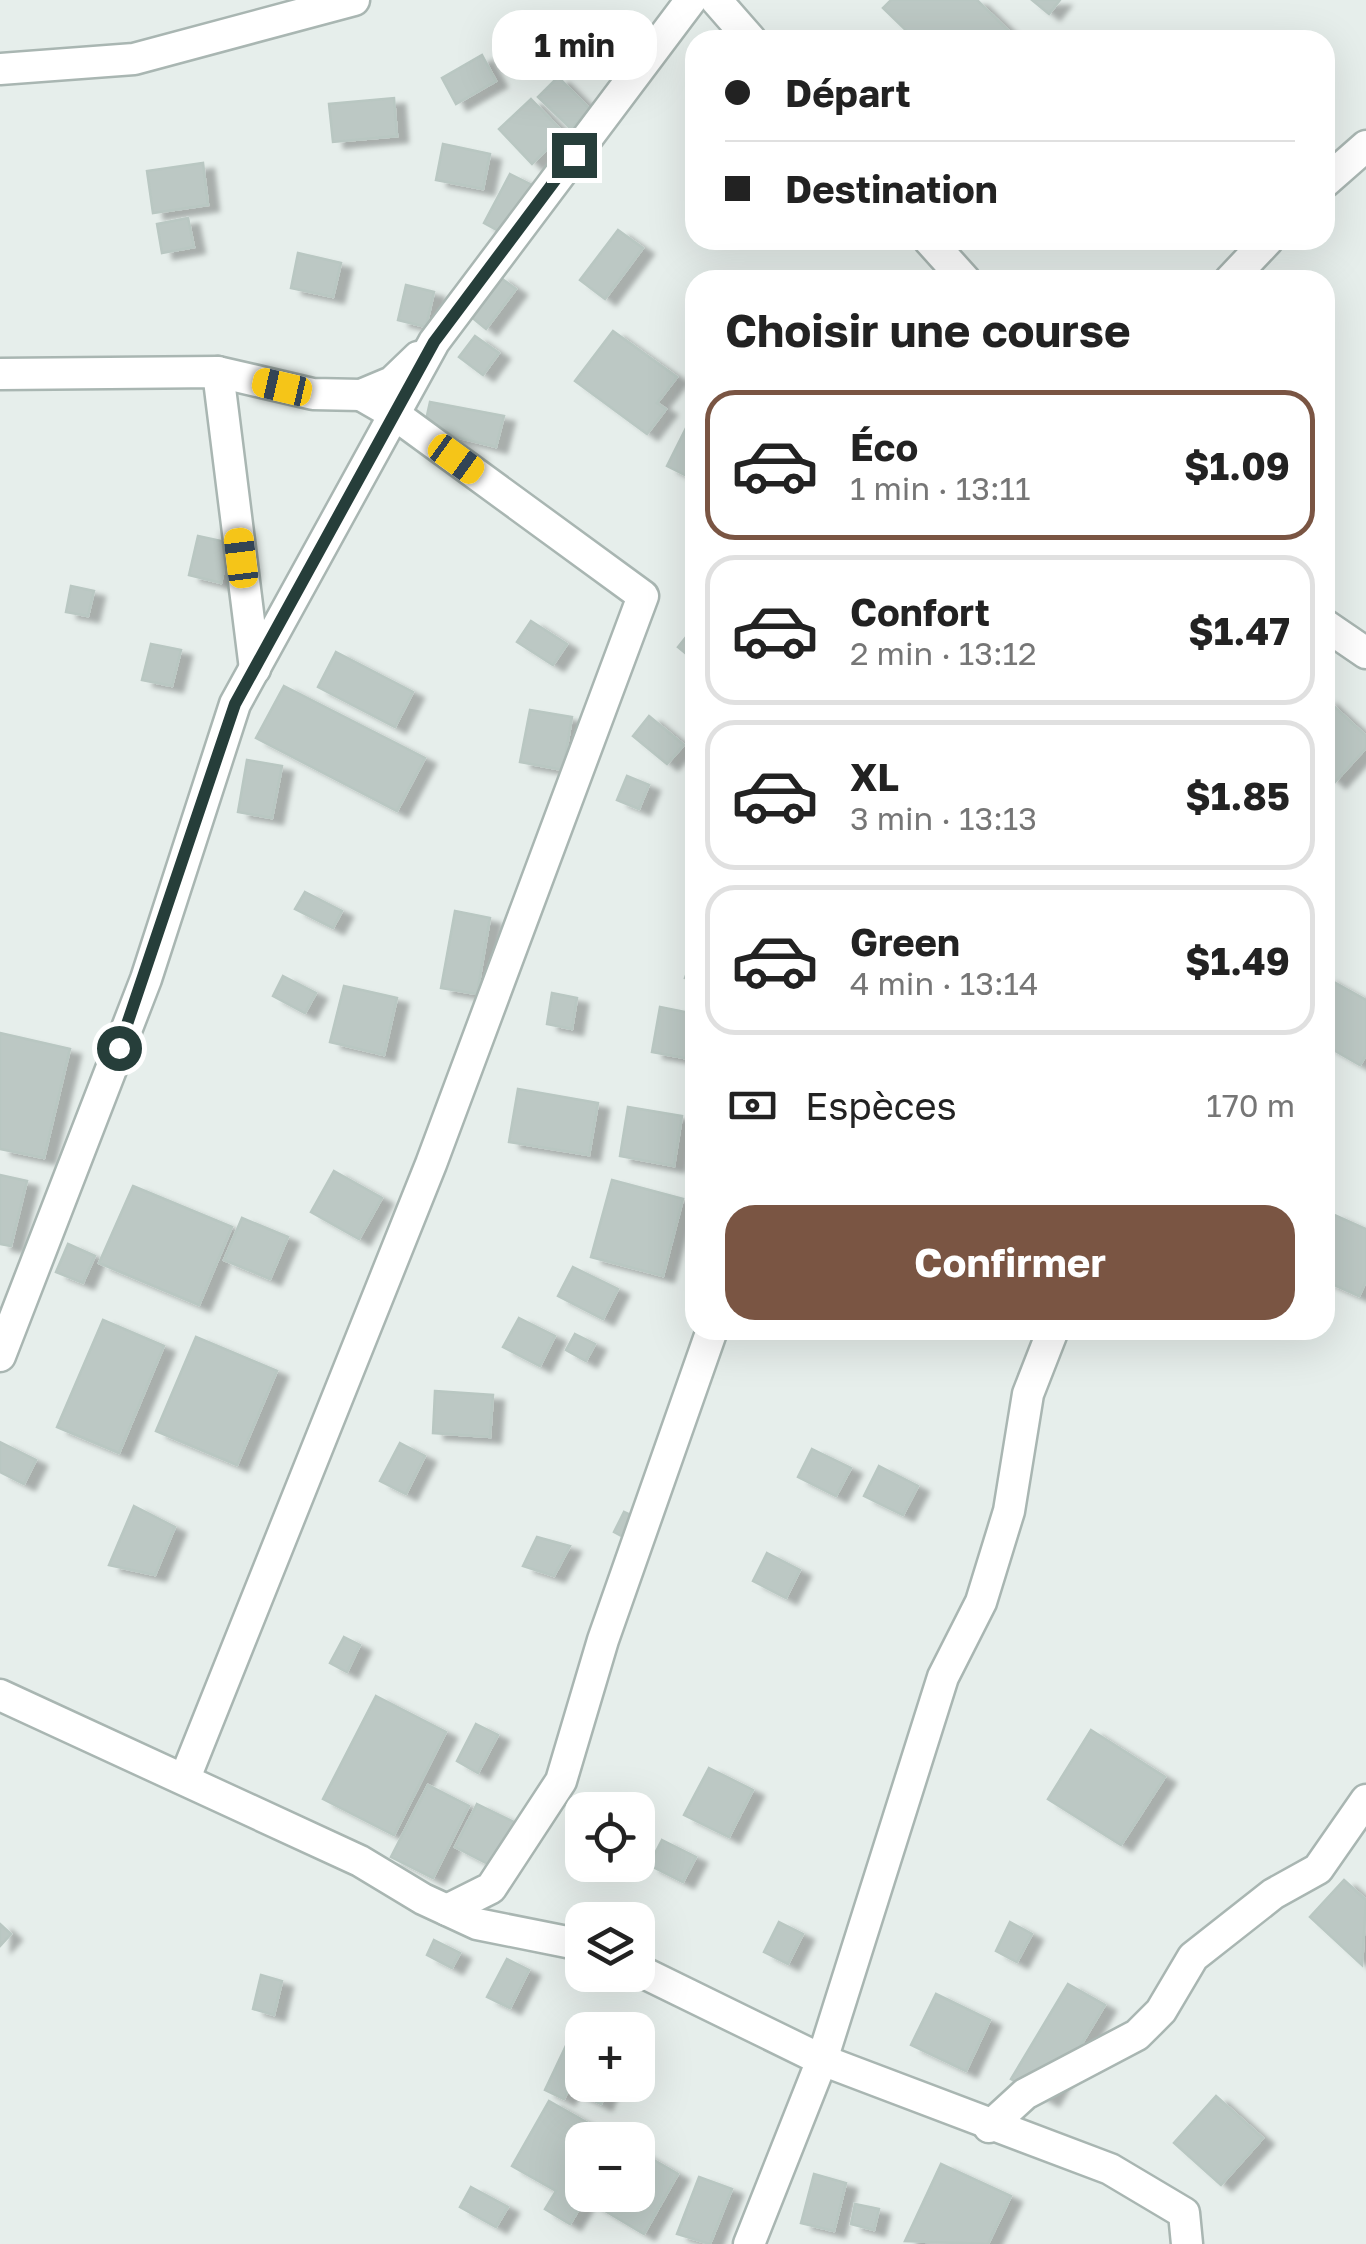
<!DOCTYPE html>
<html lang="fr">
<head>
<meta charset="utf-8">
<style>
  :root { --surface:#fff; --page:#f2f2f2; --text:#222; --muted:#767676; --line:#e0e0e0; --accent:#7a5543 }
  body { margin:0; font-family:"Golos Text",sans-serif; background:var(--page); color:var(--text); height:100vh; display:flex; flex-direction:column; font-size:38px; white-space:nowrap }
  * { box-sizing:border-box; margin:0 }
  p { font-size:32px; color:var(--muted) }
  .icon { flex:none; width:55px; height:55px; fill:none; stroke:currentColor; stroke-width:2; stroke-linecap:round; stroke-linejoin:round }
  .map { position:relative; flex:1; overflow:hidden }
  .sheet { position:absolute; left:685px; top:270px; width:650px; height:1070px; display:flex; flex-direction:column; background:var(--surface); border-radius:30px; box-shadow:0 10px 40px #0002 }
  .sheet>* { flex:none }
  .banner { position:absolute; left:685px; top:30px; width:650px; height:220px; border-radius:30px; box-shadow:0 10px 40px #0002; display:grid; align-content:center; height:220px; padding:0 40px; background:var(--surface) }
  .controls { position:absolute; left:565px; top:1792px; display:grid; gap:20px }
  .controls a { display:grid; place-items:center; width:90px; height:90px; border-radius:20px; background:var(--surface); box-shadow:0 10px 40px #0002; font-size:50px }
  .end { position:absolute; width:45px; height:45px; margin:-22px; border:12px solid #263e3a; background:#fff; box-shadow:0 0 0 5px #fff }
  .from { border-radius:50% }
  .bubble { position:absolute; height:70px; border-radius:30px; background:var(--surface); box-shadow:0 10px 40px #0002; font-size:32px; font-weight:700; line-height:70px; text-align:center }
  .car { position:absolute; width:30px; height:60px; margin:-30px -15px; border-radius:12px; box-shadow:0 0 8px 2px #0007; background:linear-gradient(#f5c518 24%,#345 0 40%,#f5c518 0 76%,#345 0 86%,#f5c518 0) }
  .banner b { display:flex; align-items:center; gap:35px; height:95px; font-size:38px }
  .banner b+b { border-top:2px solid var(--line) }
  .banner i { width:25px; height:25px; background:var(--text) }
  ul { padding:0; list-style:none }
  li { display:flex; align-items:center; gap:30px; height:150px; margin:0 20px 15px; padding:0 20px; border:5px solid var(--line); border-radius:30px }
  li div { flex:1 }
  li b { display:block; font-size:38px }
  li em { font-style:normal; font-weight:700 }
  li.on { border-color:var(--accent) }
  li>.icon { width:90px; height:90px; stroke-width:1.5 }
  h2 { padding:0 40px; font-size:45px; line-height:120px }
  .pay { display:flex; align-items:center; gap:25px; height:110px; padding:0 40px; font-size:38px }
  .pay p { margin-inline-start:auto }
  .action { display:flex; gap:20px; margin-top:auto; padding:20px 40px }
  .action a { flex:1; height:115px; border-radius:30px; background:var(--accent); color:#fff; font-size:40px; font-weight:700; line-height:115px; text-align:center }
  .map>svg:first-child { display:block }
</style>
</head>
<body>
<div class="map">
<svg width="1366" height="2244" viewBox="0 0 1366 2244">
  <defs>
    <filter id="shadow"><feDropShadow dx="11" dy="6" stdDeviation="2.5" flood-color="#0004"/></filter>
  </defs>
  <rect width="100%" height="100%" fill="#e6eeeb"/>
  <!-- building -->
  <g fill="#bcc8c4" stroke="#b9c7c2" stroke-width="2.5" filter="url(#shadow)">
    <path d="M891,0h86l41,40h-102l-33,-32z"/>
    <path d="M1032,0h28l-11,14z"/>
    <path d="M482,55l14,26 -40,23 -14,-26z"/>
    <path d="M558,77l32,32 -19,20 -33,-32z"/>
    <path d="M394,98l3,38 -64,6 -4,-38z"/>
    <path d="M531,99l33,34 -32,31 -33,-35z"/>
    <path d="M443,144l47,10 -7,35 -47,-9z"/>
    <path d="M203,163l5,42 -55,8 -6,-42z"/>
    <path d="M510,174l22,11 -26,50 -22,-12z"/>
    <path d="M188,218l6,29 -32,6 -5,-29z"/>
    <path d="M618,230l25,18 -38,51 -25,-19z"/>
    <path d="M298,253l43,10 -8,34 -42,-9z"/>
    <path d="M498,276l18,13 -30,40 -17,-14z"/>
    <path d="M406,285l28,7 -8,35 -28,-7z"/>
    <path d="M613,331l64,46 -20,26 9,6 -19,25 -72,-53z"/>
    <path d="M475,336l24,17 -16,22 -24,-18z"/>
    <path d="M430,402l74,14 -8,31 -72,-18z"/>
    <path d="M695,410v70l-28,-14z"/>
    <path d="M198,536l32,7 -9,40 -32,-8z"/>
    <path d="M71,586l23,5 -6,25 -22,-4z"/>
    <path d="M531,621l36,23 -14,21 -36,-23z"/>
    <path d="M694,627l1,1v33l-17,-14z"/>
    <path d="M151,644l30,6 -9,36 -30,-6z"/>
    <path d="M336,652l77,40 -18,35 -77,-40z"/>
    <path d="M284,686l141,72 -28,53 -141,-73z"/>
    <path d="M1325,698l41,38v12l-31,34 -10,-9z"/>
    <path d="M530,710l42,7 -9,53 -43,-8z"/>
    <path d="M649,716l35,29 -17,19 -34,-28z"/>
    <path d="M247,760l35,6 -10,52 -34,-6z"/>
    <path d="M627,776l22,9 -10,24 -22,-9z"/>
    <path d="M305,892l37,19 -9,17 -38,-19z"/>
    <path d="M455,911l35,7 -13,76 -36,-6z"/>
    <path d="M695,951v31l-10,-4z"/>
    <path d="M283,976l33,17 -11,20 -32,-17z"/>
    <path d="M1325,977l41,23v55l-6,10 -35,-20z"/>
    <path d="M344,986l53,12 -13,57 -54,-13z"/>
    <path d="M552,993l25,5 -5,31 -25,-5z"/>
    <path d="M660,1007l35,7v46l-43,-8z"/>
    <path d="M0,1033l70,16 -26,109 -44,-9z"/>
    <path d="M518,1089l80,14 -9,52 -80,-13z"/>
    <path d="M628,1107l54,9 -8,50 -54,-10z"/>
    <path d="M334,1171l48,27 -23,41 -48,-27z"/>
    <path d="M0,1175l27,6 -16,65 -11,-2z"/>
    <path d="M612,1180l71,19 -20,77 -72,-19z"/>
    <path d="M133,1186l99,41 -33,78 -100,-42z"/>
    <path d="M1332,1214l34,15v52l-7,15 -34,-15v-51z"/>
    <path d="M242,1218l46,19 -18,42 -46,-19z"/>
    <path d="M68,1244l27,12 -12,27 -27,-11z"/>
    <path d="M573,1267l45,22 -15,30 -45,-23z"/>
    <path d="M519,1318l36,18 -15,30 -37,-19z"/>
    <path d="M103,1320l61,26 -45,107 -62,-26z"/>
    <path d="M575,1334l20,10 -9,17 -20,-11z"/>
    <path d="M196,1337l81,34 -40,94 -81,-34z"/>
    <path d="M435,1391l58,4 -3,42 -57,-4z"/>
    <path d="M0,1442l36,18 -12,24 -24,-12z"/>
    <path d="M400,1443l25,13 -19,38 -26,-13z"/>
    <path d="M812,1449l39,19 -15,28 -38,-19z"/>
    <path d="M879,1466l39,20 -15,29 -39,-19z"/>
    <path d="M134,1506l41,21 -20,48 -46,-10z"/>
    <path d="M624,1512l18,8 -11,21 -17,-9z"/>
    <path d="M537,1537l33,9 -16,30 -31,-10z"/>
    <path d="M767,1553l33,17 -14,28 -33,-17z"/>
    <path d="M344,1637l16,8 -13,27 -17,-9z"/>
    <path d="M376,1696l70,36 -52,103 -71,-36z"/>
    <path d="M476,1724l22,11 -20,38 -21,-12z"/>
    <path d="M1091,1730l74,47 -44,68 -73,-46z"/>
    <path d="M709,1768l44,22 -24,47 -45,-22z"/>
    <path d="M428,1785l41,21 -36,72 -42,-21z"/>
    <path d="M477,1804l41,20 -22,44 -41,-21z"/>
    <path d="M662,1840l34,17 -13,25 -34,-17z"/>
    <path d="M1344,1880l22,20 -4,65 -52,-48z"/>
    <path d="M779,1922l24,12 -15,30 -24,-12z"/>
    <path d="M1010,1922l22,12 -15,28 -21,-11z"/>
    <path d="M0,1924l11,10 -11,12z"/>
    <path d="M434,1940l26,13 -8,15 -25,-13z"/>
    <path d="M507,1959l22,11 -19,38 -23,-11z"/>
    <path d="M261,1975l21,6 -8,34 -21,-6z"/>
    <path d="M1068,1984l37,21 -57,95 -37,-21z"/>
    <path d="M936,1994l54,26 -24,51 -55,-26z"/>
    <path d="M573,2031l9,4v26l-18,38 -19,-9z"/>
    <path d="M582,2076v9h27l-8,19 -26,-12z"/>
    <path d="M1216,2096l47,42 -42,47 -47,-42z"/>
    <path d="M549,2101l69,39h-36v55h56v-44l40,23 -34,60 -59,-35 -15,25 -25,-15 11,-18 -44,-25z"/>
    <path d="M941,2164l70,32 -23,48 -83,-3z"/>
    <path d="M814,2174l32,9 -12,48 -33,-8z"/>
    <path d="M699,2177l33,12 -22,55 -33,-10z"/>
    <path d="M471,2187l37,20 -12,20 -36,-20z"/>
    <path d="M855,2204l24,5 -5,21 -23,-6z"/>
  </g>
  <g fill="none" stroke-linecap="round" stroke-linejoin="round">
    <!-- minor casing -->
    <g stroke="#a9b6b2" stroke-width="35">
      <g id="minor">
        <path d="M716,0l35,40"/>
        <path d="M0,69l134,-10 220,-59"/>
        <path d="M1325,182l41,-36"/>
        <path d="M929,240l36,40"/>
        <path d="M1230,280l38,-40"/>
        <path d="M218,372l37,297"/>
        <path d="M0,374l218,-2 95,22 48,1 31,-13 26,-25"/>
        <path d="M1325,625l41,28"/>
        <path d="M0,1356l146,-377 89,-275 199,-362 257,-342"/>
        <path d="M0,1695l360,166 63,38 54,25 105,21"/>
        <path d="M185,1778l246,-614 212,-568 -249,-182 -33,-19"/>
        <path d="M447,1910l44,-22 70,-107 42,-141 109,-310"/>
        <path d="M638,1970l184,90 288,109 74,44 3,31"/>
        <path d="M989,2127l36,-33 112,-59 24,-24 32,-54 80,-63 45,-25 48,-69"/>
        <path d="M749,2244l73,-184 121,-383 38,-75 28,-91 19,-117 25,-64"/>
      </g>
    </g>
    <!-- minor -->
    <use href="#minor" stroke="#fff" stroke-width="30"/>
  </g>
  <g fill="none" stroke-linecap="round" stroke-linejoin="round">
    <!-- route -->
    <path stroke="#263e3a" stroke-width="12" d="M119,1048l116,-344 199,-362 140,-187"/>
  </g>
</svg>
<div class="controls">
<a><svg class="icon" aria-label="locate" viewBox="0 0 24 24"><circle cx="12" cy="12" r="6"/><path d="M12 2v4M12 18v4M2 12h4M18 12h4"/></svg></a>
<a><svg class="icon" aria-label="layers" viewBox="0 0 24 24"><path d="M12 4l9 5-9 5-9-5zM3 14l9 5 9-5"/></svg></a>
<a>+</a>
<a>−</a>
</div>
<i class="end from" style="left:119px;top:1048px"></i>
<i class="end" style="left:574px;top:155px"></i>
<div class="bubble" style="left:492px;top:10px;width:165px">1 min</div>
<i class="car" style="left:282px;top:387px;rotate:283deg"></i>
<i class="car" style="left:456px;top:459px;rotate:126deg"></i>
<i class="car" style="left:241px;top:558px;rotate:353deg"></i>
<div class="banner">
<b><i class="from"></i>Départ</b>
<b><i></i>Destination</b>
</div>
<section class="sheet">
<h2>Choisir une course</h2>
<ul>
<li class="on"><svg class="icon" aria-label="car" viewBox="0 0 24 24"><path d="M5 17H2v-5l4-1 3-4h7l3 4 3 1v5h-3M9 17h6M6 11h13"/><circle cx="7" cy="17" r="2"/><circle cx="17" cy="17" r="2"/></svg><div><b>Éco</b><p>1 min · 13:11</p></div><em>$1.09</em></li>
<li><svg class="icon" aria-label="car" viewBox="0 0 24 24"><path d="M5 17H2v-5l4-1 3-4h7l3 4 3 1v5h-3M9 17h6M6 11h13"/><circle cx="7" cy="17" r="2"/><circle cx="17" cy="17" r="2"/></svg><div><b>Confort</b><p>2 min · 13:12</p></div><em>$1.47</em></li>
<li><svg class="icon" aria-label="car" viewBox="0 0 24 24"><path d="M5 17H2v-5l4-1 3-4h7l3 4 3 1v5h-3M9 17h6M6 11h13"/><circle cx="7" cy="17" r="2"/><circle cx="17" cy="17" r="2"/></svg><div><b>XL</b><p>3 min · 13:13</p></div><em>$1.85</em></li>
<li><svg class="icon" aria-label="car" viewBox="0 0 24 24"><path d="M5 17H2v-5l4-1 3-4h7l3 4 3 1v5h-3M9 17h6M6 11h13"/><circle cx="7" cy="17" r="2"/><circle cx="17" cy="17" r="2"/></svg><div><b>Green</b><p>4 min · 13:14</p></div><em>$1.49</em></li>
</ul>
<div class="pay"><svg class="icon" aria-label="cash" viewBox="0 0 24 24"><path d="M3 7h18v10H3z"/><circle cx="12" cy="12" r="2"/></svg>Espèces<p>170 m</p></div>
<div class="action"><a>Confirmer</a></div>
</section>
</div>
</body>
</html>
